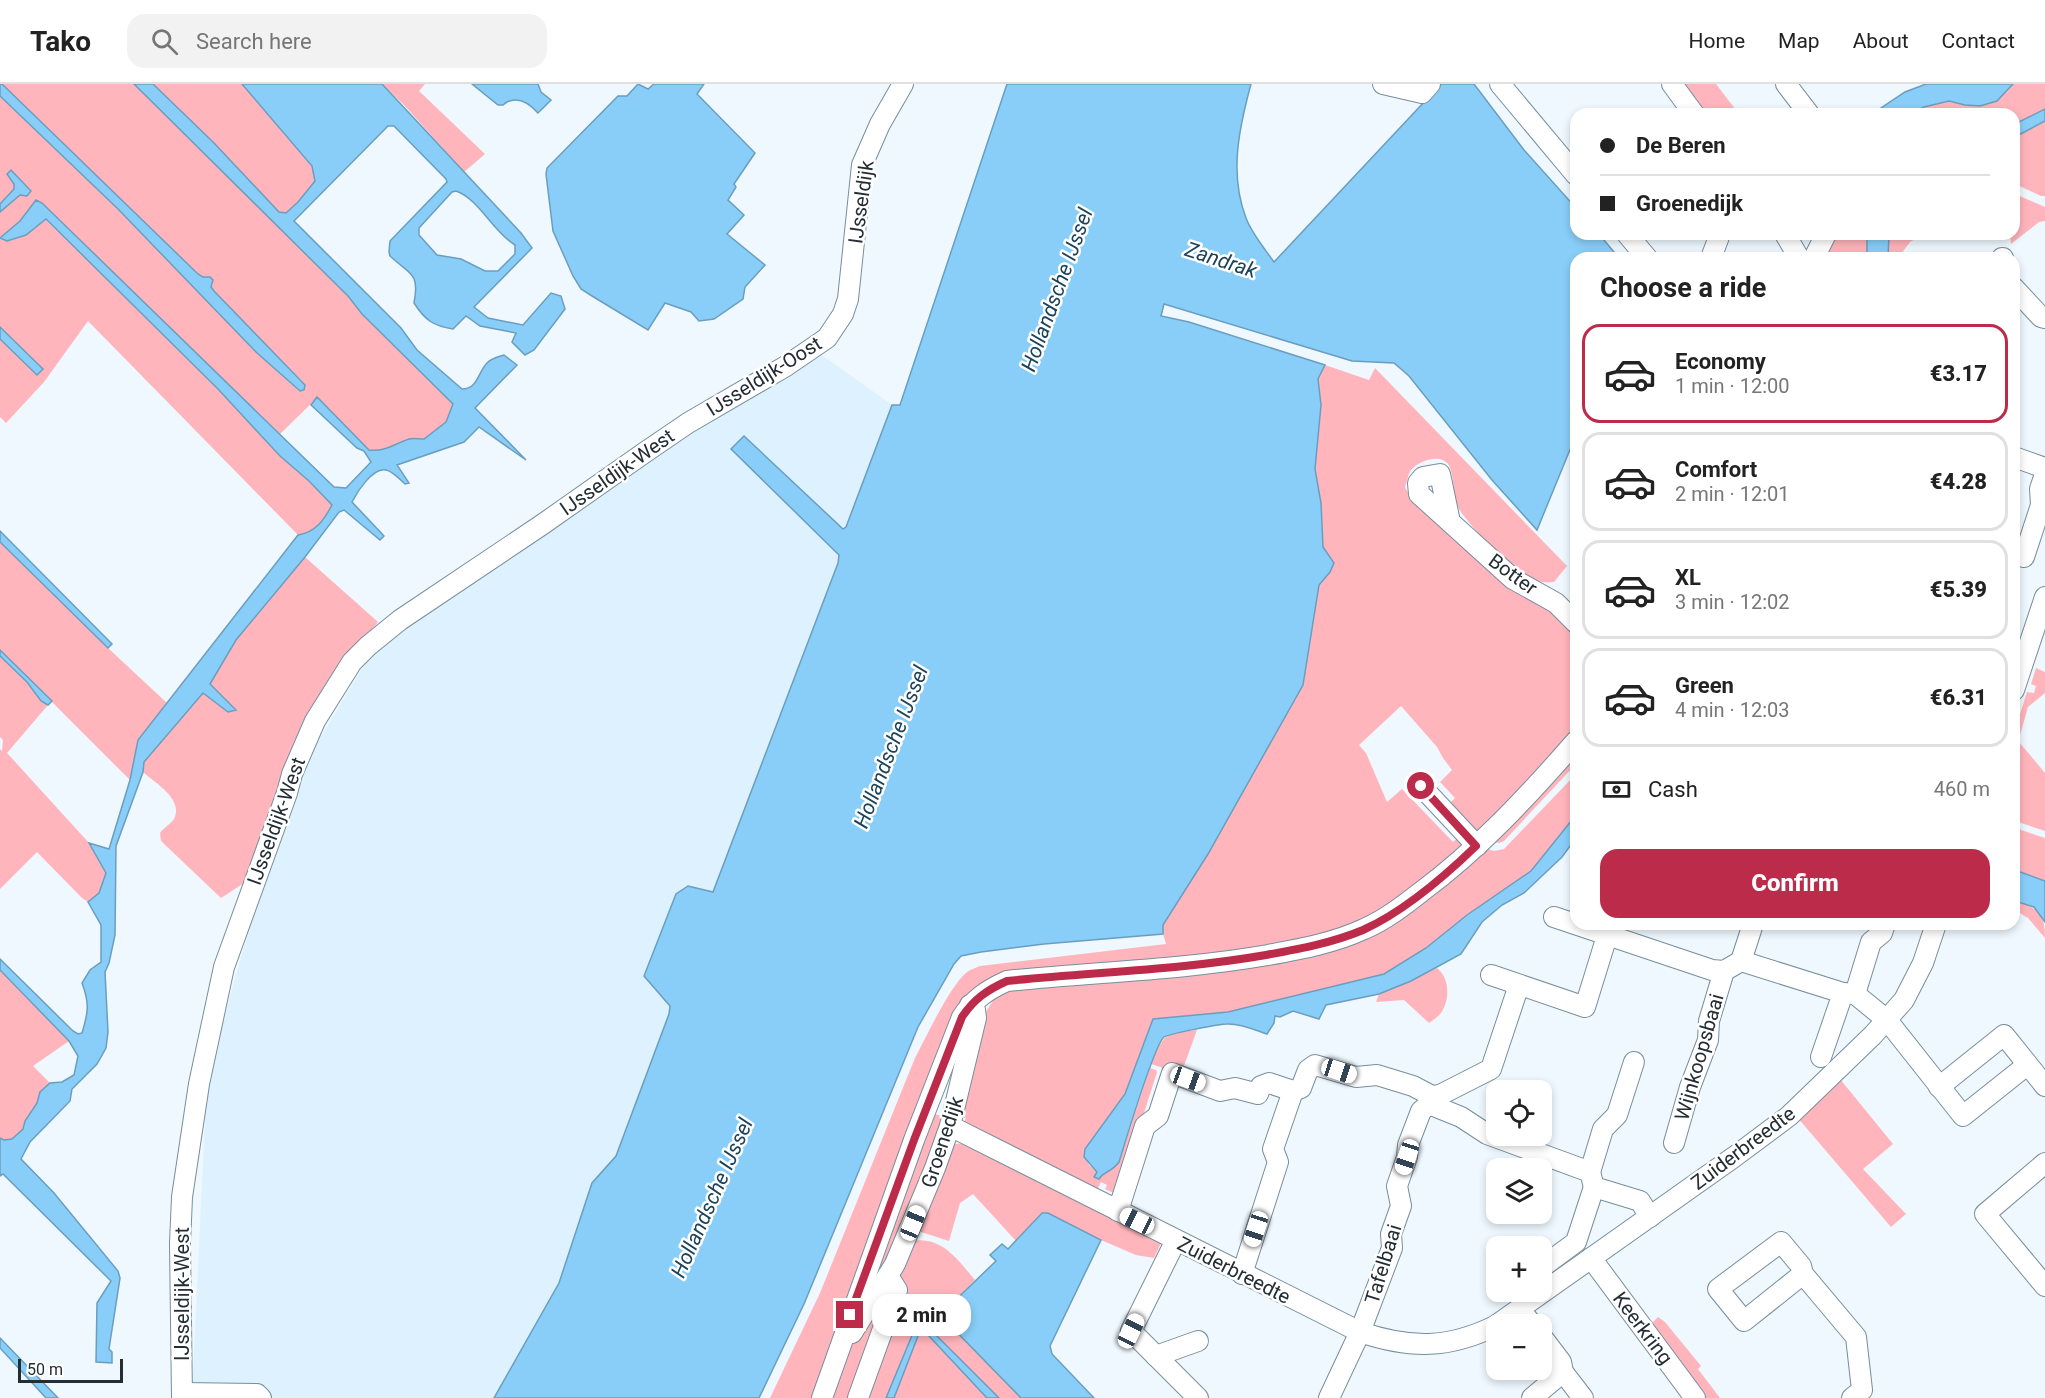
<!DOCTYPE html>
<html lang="en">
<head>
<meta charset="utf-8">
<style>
  :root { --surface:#fff; --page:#f2f2f2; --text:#222; --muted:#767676; --line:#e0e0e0; --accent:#bc2b4a }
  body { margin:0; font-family:Roboto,sans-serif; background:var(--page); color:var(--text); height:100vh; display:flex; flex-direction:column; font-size:22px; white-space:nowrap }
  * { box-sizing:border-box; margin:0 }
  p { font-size:20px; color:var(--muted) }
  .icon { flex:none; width:33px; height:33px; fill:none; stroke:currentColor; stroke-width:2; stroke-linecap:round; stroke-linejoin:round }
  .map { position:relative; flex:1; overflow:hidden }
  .drawer { position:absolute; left:1570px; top:168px; width:450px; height:678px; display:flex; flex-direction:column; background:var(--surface); border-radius:18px; box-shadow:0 3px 9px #0003 }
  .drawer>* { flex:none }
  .top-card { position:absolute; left:1570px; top:24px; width:450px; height:132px; border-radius:18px; box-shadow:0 3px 9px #0003; display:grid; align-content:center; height:132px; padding:0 30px; background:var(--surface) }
  .buttons { position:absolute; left:1486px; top:996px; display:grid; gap:12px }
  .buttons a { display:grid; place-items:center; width:66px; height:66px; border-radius:12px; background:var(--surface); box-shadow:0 3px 9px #0003; font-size:30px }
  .scale { position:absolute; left:18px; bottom:15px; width:105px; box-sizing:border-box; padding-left:6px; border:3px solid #232d33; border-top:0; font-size:16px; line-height:21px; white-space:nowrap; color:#232d33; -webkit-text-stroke:4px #fff; paint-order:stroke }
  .end { position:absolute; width:27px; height:27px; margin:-14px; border:8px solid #bc2b4a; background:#fff; box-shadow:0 0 0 3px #fff }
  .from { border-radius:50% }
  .bubble { position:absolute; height:42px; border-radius:18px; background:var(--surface); box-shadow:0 3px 9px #0003; font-size:20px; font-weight:800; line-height:42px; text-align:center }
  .car { position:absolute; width:18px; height:36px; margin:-18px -9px; border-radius:8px; box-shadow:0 0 4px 2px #0007; background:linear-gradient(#fff 24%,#345 0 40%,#fff 0 76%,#345 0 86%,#fff 0) }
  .top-card b { display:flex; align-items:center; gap:21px; height:57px; font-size:22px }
  .top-card b+b { border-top:2px solid var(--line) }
  .top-card i { width:15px; height:15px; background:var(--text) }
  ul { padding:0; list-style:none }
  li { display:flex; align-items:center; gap:18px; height:99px; margin:0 12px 9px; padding:0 18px; border:3px solid var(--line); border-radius:18px }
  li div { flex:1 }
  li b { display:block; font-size:22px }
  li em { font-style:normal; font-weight:800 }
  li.on { border-color:var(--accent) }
  li>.icon { width:54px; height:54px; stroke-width:1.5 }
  h2 { padding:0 30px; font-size:27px; line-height:72px }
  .pay { display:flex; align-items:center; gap:15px; height:66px; padding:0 30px; font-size:22px }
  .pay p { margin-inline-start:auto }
  .primary-button { display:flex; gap:12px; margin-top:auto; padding:12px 30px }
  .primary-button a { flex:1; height:69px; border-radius:18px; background:var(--accent); color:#fff; font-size:24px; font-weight:800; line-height:69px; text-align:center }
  header { display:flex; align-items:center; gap:36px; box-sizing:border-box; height:84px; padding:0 30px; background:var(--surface); border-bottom:2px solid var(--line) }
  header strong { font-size:28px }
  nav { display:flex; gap:33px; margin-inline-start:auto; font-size:21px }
  .search { width:420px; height:54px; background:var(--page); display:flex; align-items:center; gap:15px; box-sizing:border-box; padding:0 21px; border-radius:18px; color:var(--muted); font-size:22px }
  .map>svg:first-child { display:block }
</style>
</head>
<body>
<header>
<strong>Tako</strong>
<div class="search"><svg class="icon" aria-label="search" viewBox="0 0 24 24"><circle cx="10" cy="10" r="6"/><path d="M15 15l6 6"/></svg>Search here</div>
<nav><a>Home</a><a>Map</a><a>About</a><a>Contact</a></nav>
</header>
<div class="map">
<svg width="2045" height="1314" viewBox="0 0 2045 1314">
  <rect width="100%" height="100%" fill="#eef8fe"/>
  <!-- built -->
  <path fill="#def1fe" d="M812,264l80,57 -234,669 -130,324h-265l-71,-3 15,-316 80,-286 97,-161z"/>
  <!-- green -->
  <g fill="#ffb5bb">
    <path d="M2,0h132l214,212 14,18 91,90 -7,18 -22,17c-22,-1 -32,13 -55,11l-52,-52 -37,36 -238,-231 -6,-3 -16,21 -20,17v-26l20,-17 7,1 -19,-22 6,10v5l-14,15v-108l118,113 138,143 43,39 5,-1 1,-6 -91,-93 -3,-4 2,-4 -15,-9z"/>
    <path d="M153,0h89l70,82 3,15 -17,21 -12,11 -7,-1 -65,-69z"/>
    <path d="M382,0h43l-6,7 66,63 -21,18 -60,-67z"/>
    <path d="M1678,0h38l23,30h-38z"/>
    <path d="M2013,0h32v25l-30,15 -1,-10h-102l12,-7 25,-6 16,4 42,-13z"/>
    <path d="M2045,37v75h-4l-26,-12v-47z"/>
    <path d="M2015,110l30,13v14l-6,1 -28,22 -1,-10h4z"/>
    <path d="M45,135l173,170 62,67 29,25 23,24c-8,15 -16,27 -34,30l-210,-214 -44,61 -38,41 -6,-6v-78l37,36 5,-6 -42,-42v-89c18,6 33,-9 45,-19z"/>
    <path d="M1832,150h35v24h-47z"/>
    <path d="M1889,150h35l-14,8 -12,16h-10z"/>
    <path d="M1325,281l44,15 6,-12 192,198 -13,16c-11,2 -25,-3 -35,-9 -11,-6 -53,-52 -60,-64 -7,-13 -4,-35 -11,-45 -8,-11 -30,-3 -37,6 -3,4 -4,12 -6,17 9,20 47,44 64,58 37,28 73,56 107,86v101l-90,99h-11l-28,-25 8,-8 -15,-16 12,-12 -9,-12 -6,-11 -36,-41 -42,39 7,8 21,49 15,-13 51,53 8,-7 3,15 -103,75 -98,25 -226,22 -62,26 -158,400h-47l50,-105 95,-235c12,-22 34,-71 52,-86 4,-3 9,-4 13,-6l186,-22 -3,-10v-9l45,-71 95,-169 16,-100 11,-13 -7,-25 -2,-44 -6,-34 6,-64 -3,-26z"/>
    <path d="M0,458l108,106 60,56 -30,36 -8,40 -130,-130z"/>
    <path d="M305,473l73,65 -28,35 -106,226 -23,15 -60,-57 -1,-8c3,-5 11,-9 14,-14 10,-20 -19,-36 -31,-47l1,-10 60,-70 24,20 7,-2 -26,-25 27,-45z"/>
    <path d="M0,572l27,26 14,19 7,4 -41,48 82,90 17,30 -7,20 -11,9 -6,-4 -45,-46 -37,37v-140l2,2 1,-11 -3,-3z"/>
    <path d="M2036,584l9,4v21l-17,14 -8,28 -5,-5 12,-38 7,1 2,-7 -5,-2z"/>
    <path d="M2014,652l31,37v58l-30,-10z"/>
    <path d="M1576,665v15l-72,77 -5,2 -7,-1z"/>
    <path d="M1576,690v41l-45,56 -64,44 -41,33 -43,26 -155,38 -75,7 -28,75 -40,55 4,16 8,7 -3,5 7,-2 18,-13 31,-94 6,2 1,2 -39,123 -13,-6 2,-4 -6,-3 -5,10 -133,-68 3,-6 -7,-1 25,-102 10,-16 15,-12 303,-35 172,-104 10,3 10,-2z"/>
    <path d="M2015,744l30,10v43l-30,-11z"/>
    <path d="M2014,817c24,7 31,11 31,37l-17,-20 -13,-8z"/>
    <path d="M1437,884c13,10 13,32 4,45 -3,4 -8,7 -12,10l-25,-23 -28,2 3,-8z"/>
    <path d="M0,886l69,71 -36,25 17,17 -10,9 -3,11 -12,18 -2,8 -11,11h-8l-4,-2z"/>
    <path d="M1197,946l-16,44 -30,-10c13,-31 13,-30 46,-34z"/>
    <path d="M1840,995l53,65 -30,25 43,45 -15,13 -94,-110z"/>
    <path d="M929,1029l19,4 -36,124c30,-5 46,19 63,39l-30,30 88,88h-204z"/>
    <path d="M965,1059l197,98 -8,17 -18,-3 -35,-15 -53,-27h-7l-25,28 -43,-47 -13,9 -11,38 -28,-9 -2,-1 31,-83 5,-4z"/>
    <path d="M1658,1233l7,5 36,44 -3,3 22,29h-18l-50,-75z"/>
  </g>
  <!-- water -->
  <g fill="#89cef9" stroke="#6a9ebe" stroke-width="1.5" fill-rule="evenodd">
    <path d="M0,0h2l196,190 5,3h7l3,3 -2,7 3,4 91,94 -1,5 -4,1 -44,-39 -138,-143 -118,-113z"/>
    <path d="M134,0h19l61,59 65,69 7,1 12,-11 17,-21 -3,-15 -70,-82h140l139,149 11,15 -58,59 14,11 35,7 28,-32 10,3 4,13 -31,41 -9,5 -13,-13 4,-9 -36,-7 -14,-10 -13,13c-20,-3 -28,-9 -39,-26 6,-31 -4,-28 -24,-47l-1,-4 1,-11 57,-59 -1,-3 -52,-53h-6l-94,95 107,107 16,22 45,39c16,0 16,-17 25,-26 5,-5 11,-6 17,-8l13,10 -42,43 51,52 -47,-33 -15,15 -67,23 12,18 -4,1c-5,-4 -12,-13 -19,-14 -13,-3 -29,22 -34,32l32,34 -4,4 -36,-30 -5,2 -34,45 -69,83 -26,44 26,26 -8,2 -25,-19 -59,69 -1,10 -27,74 -1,89 -6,28 -4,9 3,60 -2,16 -9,16 -25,25 -2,12 -40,41 -9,17 33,34 64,78 2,7 -11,71 3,3v11l-16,-1 1,-59 14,-22 -108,-107 -3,2v-38l4,2 8,-1 11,-10 2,-8 12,-18 3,-11 10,-9 12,-1 12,-7 4,-19 -9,-15 -69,-71v-11l73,72 5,3 4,-1c6,-20 8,-29 0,-50l8,-13 11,-8v-37l-13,-23 11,-9 7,-20 -17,-30 20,6 21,-69 8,-40 160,-205c18,-3 26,-15 34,-30l-23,-24 -29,-25 -62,-67 -172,-170 -20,16 -19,6 -7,-3 20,-17 16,-21 6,3 292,284 12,1 25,-26 -7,-11 -7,-3 -46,-43 6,-8 52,53c16,2 25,-6 40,-11 4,-1 10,0 15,0l22,-17 7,-18 -91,-90 -14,-18zM456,107c23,8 37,41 59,54v9l-17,17h-13l-24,-12 -24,-4 -18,-20v-7l33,-36z"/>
    <path d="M472,0h66l3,8 10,8 -13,13c-8,-9 -19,-17 -31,-11 -7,4 0,3 -9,3z"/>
    <path d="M638,0l10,5 6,-5h50l-7,10 58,59 -21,31 2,3 -8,13 16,15 -17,19 38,31 -20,22 -2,12 -29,20 -15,2 -8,-9 -26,-9 -17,27 -56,-34 -11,-7 -8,-13 -20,-45 -7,-57 1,-6 71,-72h9z"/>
    <path d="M1007,0h244c-12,44 -22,90 -5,134 6,16 19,31 28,44l167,-178h33l50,66 52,58v26h23l20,24h-43v177l-39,95 -45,-50 -83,-104 -15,-13 -42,-2 -188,-57 -3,12 28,6 136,43 -7,14 3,26 -6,64 6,34 2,44 11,16 -4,9 -11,13 -16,100 -95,169 -45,71v9l-119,10 -63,8 -20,4 -7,8 -36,63 -114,277 -45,94h-265l65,-115 33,-100 24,-27 53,-142 1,-8 -26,-30 32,-82 12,-8 25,6 125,-329 1,-8 -108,-106 13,-13 99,93 3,-2 46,-122h8z"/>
    <path d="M1926,0h87l-16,17 -17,5 -15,-1 -16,-4 -25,6 -12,7h-40l33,-22z"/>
    <path d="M2045,25v12l-30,16v-13z"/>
    <path d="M11,86l20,21 -4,5 -7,-1 -20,17v-8l14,-15v-5l-7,-10z"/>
    <path d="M1867,150h22l-1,24h-21z"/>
    <path d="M0,243l43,42 -6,6 -37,-36z"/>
    <path d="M0,447l112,113 -4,4 -108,-106z"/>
    <path d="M0,566l52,51 -4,4 -7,-4 -14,-19 -27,-26z"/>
    <path d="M1576,731v23l-14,19 -38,36 -22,12 -20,17 -21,32 -50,27 -32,13 -53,11 -7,14 -26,-8 -13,6 -5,-1 -1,7 -7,11c-12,-4 -27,-11 -40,-10 -7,0 -59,10 -63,13 -10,8 -39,106 -45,125 -7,10 -15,9 -20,17l-5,-2 3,-5 -13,-15 1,-8 40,-55 28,-75 75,-7 156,-38 42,-26 41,-33 64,-44z"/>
    <path d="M2015,786l30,11v41l-11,-15 -19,-6z"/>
    <path d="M1042,1129h6l53,27 -51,106 2,8 42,44h-73l-81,-83 56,-54 -6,-6 12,-11 6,5z"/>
    <path d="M918,1237l10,6 71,71h-12l-59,-63 -6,-2 -4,3 -24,62h-8z"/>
    <path d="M0,1254l58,60h-12l-46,-50z"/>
  </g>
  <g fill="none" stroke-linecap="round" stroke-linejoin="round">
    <!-- minor casing -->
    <g stroke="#778e9d" stroke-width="22">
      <g id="minor">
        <path d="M1383,0l39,9 8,-9"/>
        <path d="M1500,0l76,91"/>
        <path d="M1672,0l22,30"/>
        <path d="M1786,0l23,30"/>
        <path d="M1627,150l20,24"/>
        <path d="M1785,150l14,24"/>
        <path d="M1711,174l9,-24"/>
        <path d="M1814,174l12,-24"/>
        <path d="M2002,174h1"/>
        <path d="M2014,204l27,29 4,1"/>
        <path d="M2014,373l31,11"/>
        <path d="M1450,438l-10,-48 -17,3 -5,6 1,11 94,85 43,24 20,20"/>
        <path d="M2024,473l17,-52 -1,-16 5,-15"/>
        <path d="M2014,606l31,-93"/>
        <path d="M1421,702l56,60"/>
        <path d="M1554,833l158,53 12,1 17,-10 102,32 12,1 32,26 76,96 64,-51"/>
        <path d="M1741,877l12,-37"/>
        <path d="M1491,891l94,32 22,-71"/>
        <path d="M1855,910l16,-52 11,-9 3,-9"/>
        <path d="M1821,973l22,-64"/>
        <path d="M1939,1003l65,-52 41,51"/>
        <path d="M1293,1007l8,-3 7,-18 7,-5 41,12 21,-2 36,11 19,10 8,-1 51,-26 28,-84"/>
        <path d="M1429,1020l32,13 26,17 103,38 4,15 46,14 10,16"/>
        <path d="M950,1042l410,206c51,17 89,17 137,-7"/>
        <path d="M1674,1059l16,-56 18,-47 1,-19 15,-50"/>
        <path d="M2045,1079l-60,51 60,72"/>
        <path d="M1590,1088l13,-43 14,-14 17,-53"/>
        <path d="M1118,1127l27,-85 13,-10 14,-43 48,18 15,-3 23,6 3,-8 8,-3 24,8"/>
        <path d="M1176,1156l-45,91 67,67"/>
        <path d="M1591,1174l104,140"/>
        <path d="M1542,1183l34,-25 18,-55"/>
        <path d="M1242,1190l36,-112 -5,-13 20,-58"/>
        <path d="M1803,1190l-59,47 -26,-32 63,-47 20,24 2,8 53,63 6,53 -10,8"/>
        <path d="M1520,1226l12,14"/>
        <path d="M1498,1240l236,-167 55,-41 84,-81 31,-35 19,-37 13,-39"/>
        <path d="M852,1249l43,-69 40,-96 15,-42 26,-108 -1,-8 -5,-5"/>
        <path d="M1542,1253l19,25 2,10 20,26"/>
        <path d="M1156,1272l42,-15"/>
        <path d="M182,1309l75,1 4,4"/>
        <path d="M182,1314l-2,-155 2,-46 17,-113 25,-117 63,-174 5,-19 23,-53 37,-59 16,-16 32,-26 143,-96 101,-71 44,-30 98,-57 41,-28 16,-24 5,-15 14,-134 18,-41 23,-40"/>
        <path d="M822,1314l92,-258 48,-123c12,-18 25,-27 45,-36 87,-9 175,-11 261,-26 33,-6 66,-12 96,-26 21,-9 39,-23 57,-37 58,-43 108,-97 155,-151"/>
        <path d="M858,1314l39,-108 -9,-14"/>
        <path d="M1329,1314l31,-66 32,-84 -1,-14 10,-28 -4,-20 10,-29 1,-12 13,-34 8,-7 3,-8"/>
        <path d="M1532,1314l31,-26"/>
      </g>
    </g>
    <!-- minor -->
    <use href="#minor" stroke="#fff" stroke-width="20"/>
  </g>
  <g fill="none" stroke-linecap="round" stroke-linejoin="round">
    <!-- route -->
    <path stroke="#bc2b4a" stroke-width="8" d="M850,1231l64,-175 48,-123c12,-18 25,-27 45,-36 86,-9 173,-11 259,-26 33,-6 66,-12 97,-25 40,-18 82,-54 113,-84l-55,-60"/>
  </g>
  <g text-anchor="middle" stroke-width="5" stroke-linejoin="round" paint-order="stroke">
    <!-- street labels -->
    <g font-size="20" fill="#232d33" stroke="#fff">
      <text transform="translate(861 118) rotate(-82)" y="7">IJsseldijk</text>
      <text transform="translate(764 292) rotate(-32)" y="7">IJsseldijk-Oost</text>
      <text transform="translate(617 388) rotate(-35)" y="7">IJsseldijk-West</text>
      <text transform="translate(1513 490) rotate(36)" y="7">Botter</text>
      <text transform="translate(276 737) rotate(-70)" y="7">IJsseldijk-West</text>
      <text transform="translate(1699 973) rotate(-74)" y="7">Wijnkoopsbaai</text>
      <text transform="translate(942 1058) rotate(-72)" y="7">Groenedijk</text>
      <text transform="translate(1743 1064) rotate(-37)" y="7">Zuiderbreedte</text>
      <text transform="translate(1383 1180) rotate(-73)" y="7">Tafelbaai</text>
      <text transform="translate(1234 1186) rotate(27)" y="7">Zuiderbreedte</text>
      <text transform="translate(182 1210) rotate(-90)" y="7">IJsseldijk-West</text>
      <text transform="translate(1643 1244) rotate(53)" y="7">Keerkring</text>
    </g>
    <!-- water labels -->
    <g font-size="21" font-style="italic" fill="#1c4359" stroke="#fff">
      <text transform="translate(1221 176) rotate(18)" y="7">Zandrak</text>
      <text transform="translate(1057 206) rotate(-70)" y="7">Hollandsche IJssel</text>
      <text transform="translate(891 663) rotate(-69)" y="7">Hollandsche IJssel</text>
      <text transform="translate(712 1114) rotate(-66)" y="7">Hollandsche IJssel</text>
    </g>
  </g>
</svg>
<div class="buttons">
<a><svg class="icon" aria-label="locate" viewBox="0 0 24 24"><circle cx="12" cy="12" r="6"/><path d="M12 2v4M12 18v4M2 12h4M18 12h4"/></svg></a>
<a><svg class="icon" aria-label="layers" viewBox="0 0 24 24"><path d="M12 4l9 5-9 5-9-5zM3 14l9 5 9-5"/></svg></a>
<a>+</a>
<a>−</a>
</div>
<div class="scale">50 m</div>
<i class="end from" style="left:1421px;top:702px"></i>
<i class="end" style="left:850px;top:1231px"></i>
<div class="bubble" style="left:872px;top:1210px;width:99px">2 min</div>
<i class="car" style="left:1339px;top:987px;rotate:108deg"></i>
<i class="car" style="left:1188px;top:995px;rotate:110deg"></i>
<i class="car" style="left:1407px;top:1073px;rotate:198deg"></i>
<i class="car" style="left:1137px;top:1137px;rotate:296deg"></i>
<i class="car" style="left:913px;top:1139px;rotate:22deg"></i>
<i class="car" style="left:1256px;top:1145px;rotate:198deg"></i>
<i class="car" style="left:1131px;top:1247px;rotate:26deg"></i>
<div class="top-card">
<b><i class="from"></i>De Beren</b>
<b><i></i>Groenedijk</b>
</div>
<section class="drawer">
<h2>Choose a ride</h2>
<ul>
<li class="on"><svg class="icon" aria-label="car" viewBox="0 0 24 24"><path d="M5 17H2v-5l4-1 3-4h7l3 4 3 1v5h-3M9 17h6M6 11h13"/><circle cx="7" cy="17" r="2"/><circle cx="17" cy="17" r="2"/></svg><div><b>Economy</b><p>1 min · 12:00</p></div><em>€3.17</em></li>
<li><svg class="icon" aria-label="car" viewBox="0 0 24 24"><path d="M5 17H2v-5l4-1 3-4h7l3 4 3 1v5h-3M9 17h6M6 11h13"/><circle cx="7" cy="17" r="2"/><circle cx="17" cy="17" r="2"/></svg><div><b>Comfort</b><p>2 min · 12:01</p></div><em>€4.28</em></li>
<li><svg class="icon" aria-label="car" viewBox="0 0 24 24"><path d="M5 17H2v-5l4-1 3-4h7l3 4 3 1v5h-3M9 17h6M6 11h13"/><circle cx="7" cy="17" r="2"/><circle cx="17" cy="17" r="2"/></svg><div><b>XL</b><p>3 min · 12:02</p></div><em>€5.39</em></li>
<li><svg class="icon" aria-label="car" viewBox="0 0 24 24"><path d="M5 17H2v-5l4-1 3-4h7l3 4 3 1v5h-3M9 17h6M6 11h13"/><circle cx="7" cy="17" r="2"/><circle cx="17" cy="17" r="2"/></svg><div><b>Green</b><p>4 min · 12:03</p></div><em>€6.31</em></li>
</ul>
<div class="pay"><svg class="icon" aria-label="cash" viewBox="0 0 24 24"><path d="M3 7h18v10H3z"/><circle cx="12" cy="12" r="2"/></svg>Cash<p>460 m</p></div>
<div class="primary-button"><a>Confirm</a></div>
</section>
</div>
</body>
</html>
